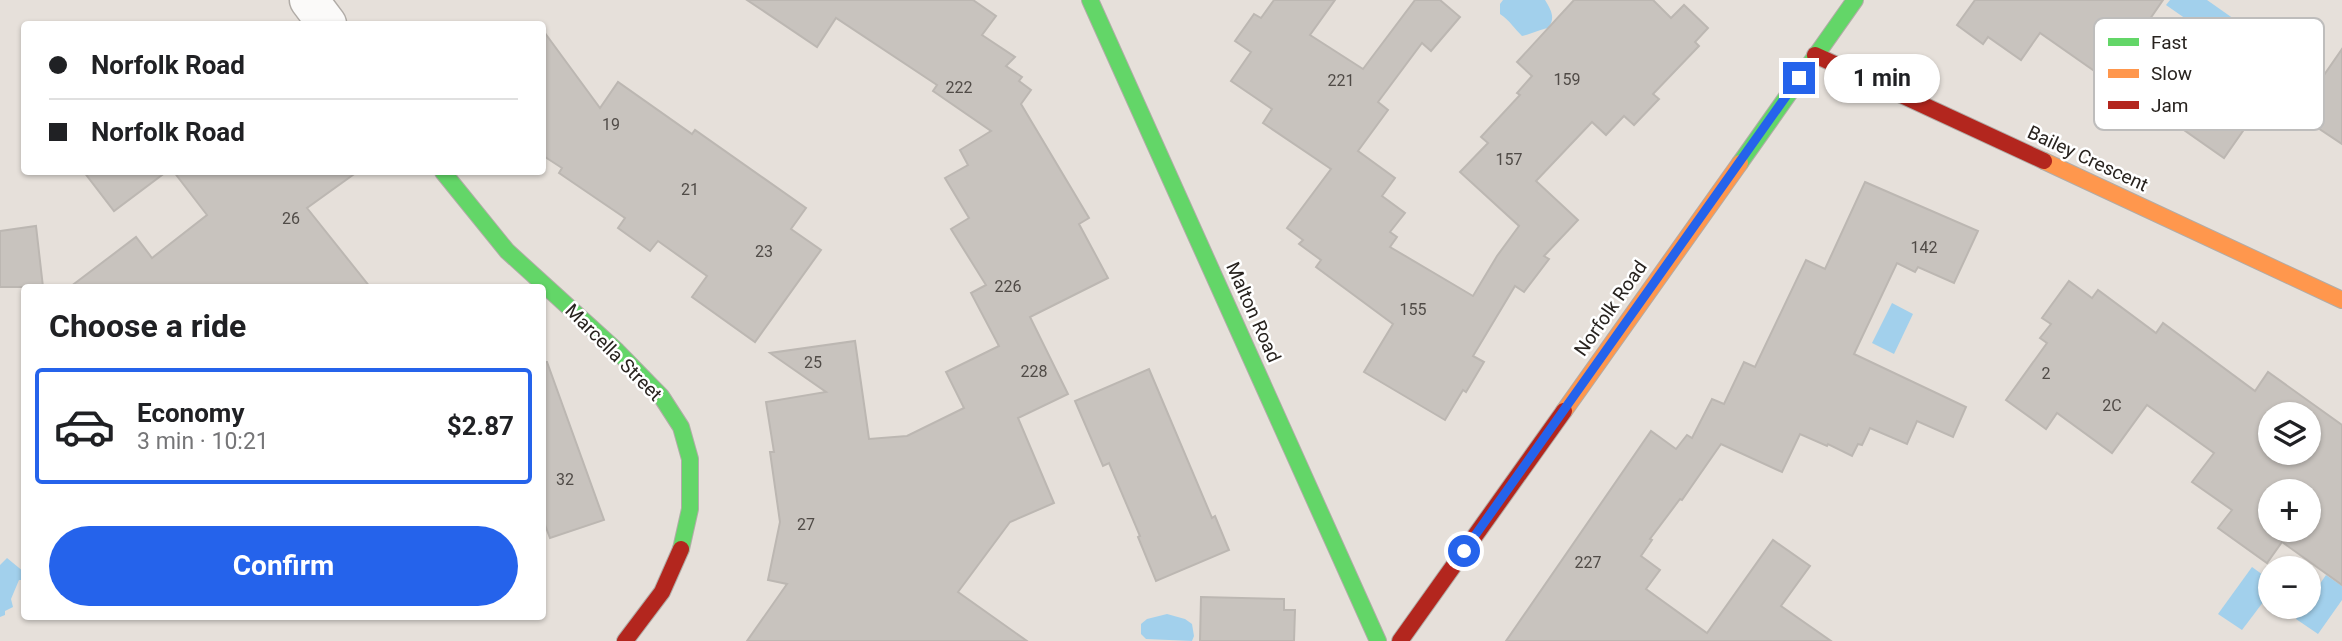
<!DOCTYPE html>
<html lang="en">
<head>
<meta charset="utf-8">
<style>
  :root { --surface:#fff; --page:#f6f6f6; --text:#202124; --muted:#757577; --line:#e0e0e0; --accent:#2563eb }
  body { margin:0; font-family:Roboto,sans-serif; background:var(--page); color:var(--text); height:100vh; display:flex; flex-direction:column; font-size:26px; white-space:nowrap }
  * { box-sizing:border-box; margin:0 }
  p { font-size:23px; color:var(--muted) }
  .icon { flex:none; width:38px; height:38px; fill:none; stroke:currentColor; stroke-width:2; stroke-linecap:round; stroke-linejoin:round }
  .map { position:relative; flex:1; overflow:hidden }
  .sheet { position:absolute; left:21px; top:284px; width:525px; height:336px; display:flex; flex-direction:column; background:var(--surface); border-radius:7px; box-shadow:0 2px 5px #0004 }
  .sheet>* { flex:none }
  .top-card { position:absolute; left:21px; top:21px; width:525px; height:154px; border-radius:7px; box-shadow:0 2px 5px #0004; display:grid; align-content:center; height:154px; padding:0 28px; background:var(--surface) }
  .tools { position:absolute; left:2258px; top:402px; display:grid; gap:14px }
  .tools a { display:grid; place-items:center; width:63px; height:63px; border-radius:50%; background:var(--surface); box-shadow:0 2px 5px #0004; font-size:35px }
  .end { position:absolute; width:32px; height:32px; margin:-16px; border:9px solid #2563eb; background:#fff; box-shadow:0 0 0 4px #fff }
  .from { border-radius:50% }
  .bubble { position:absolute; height:49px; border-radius:24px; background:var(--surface); box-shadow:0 2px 5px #0004; font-size:23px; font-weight:700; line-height:49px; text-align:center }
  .top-card b { display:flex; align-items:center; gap:24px; height:66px; font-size:26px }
  .top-card b+b { border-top:2px solid var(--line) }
  .top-card i { width:18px; height:18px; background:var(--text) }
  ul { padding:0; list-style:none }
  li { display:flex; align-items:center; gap:21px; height:116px; margin:0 14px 10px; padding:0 14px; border:4px solid transparent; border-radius:7px }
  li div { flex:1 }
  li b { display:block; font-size:26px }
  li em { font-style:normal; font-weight:700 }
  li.on { border-color:var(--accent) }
  li>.icon { width:63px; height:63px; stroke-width:1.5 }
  h2 { padding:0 28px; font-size:32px; line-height:84px }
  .action { display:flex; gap:14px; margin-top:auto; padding:14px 28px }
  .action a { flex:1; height:80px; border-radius:42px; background:var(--accent); color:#fff; font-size:28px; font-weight:700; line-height:80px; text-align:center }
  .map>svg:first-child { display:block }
</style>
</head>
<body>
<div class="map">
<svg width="2342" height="641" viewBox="0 0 2342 641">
  <rect width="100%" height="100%" fill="#e6e0da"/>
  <!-- water -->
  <g fill="#a2d0ec">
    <path d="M1503,0h42c6,10 11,18 3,28 -10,2 -17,6 -26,8 -9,-9 -11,-14 -22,-22v-10z"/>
    <path d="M2170,0h37l27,19 -18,25 -7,-6v-3l-43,-30z"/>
    <path d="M1892,303l21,11 -19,40 -22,-11z"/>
    <path d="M7,558l17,14 -1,8h-4l-8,19 2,8 -8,4v4l-5,2v-52z"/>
    <path d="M2252,567l18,13v13l-28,37 -24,-16z"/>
    <path d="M2326,575l16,11v14l-24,34 -22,-15 8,-12h4v-6z"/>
    <path d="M1167,614l18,5 7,5 2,12 -2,5 -46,-2 -5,-5v-10l6,-5z"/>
  </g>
  <!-- building -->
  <g fill="#c8c3be" stroke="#bcb7b2" stroke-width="2" fill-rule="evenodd">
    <path d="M747,0h226l23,16 -14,19 33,22 -9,9 16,11 -3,4 12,9 -10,14 68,114 -10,6 29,54 -78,39 38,77 -50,24 36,85 -44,19 -52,70 69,49h-280l40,-57 -19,-4 12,-58 -10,-70h4l-8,-50 60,-10 -56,-39 85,-12 14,98 38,-3 57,-28 -18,-36 53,-26 -28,-53 15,-8 -35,-56 18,-11 -24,-40 23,-13 -8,-15 31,-19 -58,-40 4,-6 -101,-67 -19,29z"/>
    <path d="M1274,0h61l-25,35 53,34 52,-69h25l20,17 -29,34 -9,-8 -44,59 10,8 -30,41 37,27 -13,18 23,17 -15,19 7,5 -7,10 83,49 24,-40 22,-30 -59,-54 28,-29 -7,-6 39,-42 -3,-2 15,-17 -15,-14 57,-62h79l18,18 13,-13 24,23 -13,14 4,4 -46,48 6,5 -25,26 -10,-9 -18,19 -14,-13 -56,59 42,39 -34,36 5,3 -25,33 -9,-6 -42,70 11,6 -18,30 -3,-2 -18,30 -81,-48 29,-48 -77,-57 5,-7 -22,-16 4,-4 -16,-12 44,-59 -68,-46 9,-14 -41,-28 20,-29 -16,-11 19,-27 7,4z"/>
    <path d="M1975,0h188l-22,32 35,25 -4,5 80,56 -28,40 -93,-65 -6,9 -29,-21 4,-6 -60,-42 -19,27 -33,-23 -5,7 -26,-19z"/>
    <path d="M542,29l58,79 18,-26 74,52 3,-4 111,78 -15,21 30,21 -66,92 -63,-45 15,-21 -49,-35 -8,10 -32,-23 7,-10 -66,-45 3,-5 -20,-13z"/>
    <path d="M2342,49v95l-45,-30z"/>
    <path d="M84,172h82l-52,39z"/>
    <path d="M174,172h183l-50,36 63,79h-300l66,-50 16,21 55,-43z"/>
    <path d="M1865,182l113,49 -24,52 -36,-16 -3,5 -18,-9 -43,91 112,53 -13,30 -36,-16 -10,23 -37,-16 -8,17 -4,-1 -6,12 -24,-12 -1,2 -27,-12 -18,38 -61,-28 -39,56 -2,-1 -30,40 2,1 -11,16 19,14 -14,19 61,44 66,-93 37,26 -29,40 50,35h-325l145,-210 25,18 11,-14 5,3 20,-39 12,5 20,-42 11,5 51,-107 19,9z"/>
    <path d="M36,226l7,61h-43v-56z"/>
    <path d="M2069,281l23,17 6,-8 58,43 7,-10 92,68 13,-19 74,53v160l-60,-43 -15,21 -49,-35 14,-18 -40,-28 22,-29 -67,-48 -35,48 -55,-40 -11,16 -40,-29 41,-57 -7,-5 11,-14 -9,-6zM2270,415h38v38h-38zM2270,492h38v38h-38z"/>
    <path d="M542,362h5l57,158 -54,18 -8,-21z"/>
    <path d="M1149,369l63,149 3,-2 14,34 -73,31 -18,-44 2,-1 -31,-73 -6,3 -28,-65z"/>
    <path d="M1201,597l83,2v11h11l-1,31h-94z"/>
  </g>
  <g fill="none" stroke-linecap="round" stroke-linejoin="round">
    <!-- street casing -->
    <g stroke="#b1aca7" stroke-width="41">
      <path id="street" d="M309,0l18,24"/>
    </g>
    <!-- fast casing -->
    <g stroke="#b1aca7" stroke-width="18">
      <g id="fast">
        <path d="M1090,0l288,641"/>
        <path d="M1740,163l115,-163"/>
        <path d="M443,172l64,79 110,100 44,45 20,31 9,32v50l-9,40"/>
      </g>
    </g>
    <!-- slow casing -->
    <g stroke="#b1aca7" stroke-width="18">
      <g id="slow">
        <path d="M2044,161l298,139"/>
        <path d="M1564,411l176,-248"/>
      </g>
    </g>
    <!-- jam casing -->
    <g stroke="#b1aca7" stroke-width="18">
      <g id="jam">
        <path d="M1815,55l229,106"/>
        <path d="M625,641l37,-49 19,-43"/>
        <path d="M1400,641l164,-230"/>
      </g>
    </g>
    <!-- street -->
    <use href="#street" stroke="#fbfaf9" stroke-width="38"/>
    <!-- fast -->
    <use href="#fast" stroke="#63d668" stroke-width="16"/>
    <!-- slow -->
    <use href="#slow" stroke="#ff974d" stroke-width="16"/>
    <!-- jam -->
    <use href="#jam" stroke="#b3261e" stroke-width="16"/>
  </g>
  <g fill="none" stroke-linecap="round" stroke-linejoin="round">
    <!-- route -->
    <path stroke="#2563eb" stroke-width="9" d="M1464,551l335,-473"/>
  </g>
  <g text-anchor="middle" stroke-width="5" stroke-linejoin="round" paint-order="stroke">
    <!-- number labels -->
    <g font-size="16" fill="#504b47">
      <text x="1567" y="85">159</text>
      <text x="1341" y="86">221</text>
      <text x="959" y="93">222</text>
      <text x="611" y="130">19</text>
      <text x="1509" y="165">157</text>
      <text x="690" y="195">21</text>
      <text x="291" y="224">26</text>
      <text x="1924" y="253">142</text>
      <text x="764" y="257">23</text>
      <text x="1008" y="292">226</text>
      <text x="1413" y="315">155</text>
      <text x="813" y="368">25</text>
      <text x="1034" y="377">228</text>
      <text x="2046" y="379">2</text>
      <text x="2112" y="411">2C</text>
      <text x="565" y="485">32</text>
      <text x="806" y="530">27</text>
      <text x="1588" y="568">227</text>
    </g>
    <!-- street labels -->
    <g font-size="19" fill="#28231f" stroke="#fff">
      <text transform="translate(2088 158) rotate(25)" y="7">Bailey Crescent</text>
      <text transform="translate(1610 308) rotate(-55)" y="7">Norfolk Road</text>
      <text transform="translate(1254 312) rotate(66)" y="7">Malton Road</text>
      <text transform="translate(614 352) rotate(45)" y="7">Marcella Street</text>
    </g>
  </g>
  <!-- legend -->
  <rect x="2094" y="18" width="230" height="112" rx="10" fill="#fff" stroke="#bebdbc" stroke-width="2"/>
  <rect x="2108" y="38" width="31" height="8" fill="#63d668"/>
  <rect x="2108" y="69" width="31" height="9" fill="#ff974d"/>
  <rect x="2108" y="101" width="31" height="8" fill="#b3261e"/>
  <g font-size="19" fill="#28231f">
    <text x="2151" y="49">Fast</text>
    <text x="2151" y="80">Slow</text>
    <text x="2151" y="112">Jam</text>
  </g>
</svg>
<div class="tools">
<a><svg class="icon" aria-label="layers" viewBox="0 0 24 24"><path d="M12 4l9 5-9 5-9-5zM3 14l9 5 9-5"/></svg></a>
<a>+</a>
<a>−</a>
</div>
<i class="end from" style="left:1464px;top:551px"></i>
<i class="end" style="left:1799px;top:78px"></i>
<div class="bubble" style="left:1824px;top:54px;width:116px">1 min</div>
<div class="top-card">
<b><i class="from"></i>Norfolk Road</b>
<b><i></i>Norfolk Road</b>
</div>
<section class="sheet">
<h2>Choose a ride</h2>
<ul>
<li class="on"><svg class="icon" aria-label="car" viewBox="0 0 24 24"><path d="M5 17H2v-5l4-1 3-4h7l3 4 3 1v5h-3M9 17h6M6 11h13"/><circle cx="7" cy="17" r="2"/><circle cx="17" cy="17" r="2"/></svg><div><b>Economy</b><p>3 min · 10:21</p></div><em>$2.87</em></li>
</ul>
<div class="action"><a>Confirm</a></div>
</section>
</div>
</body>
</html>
